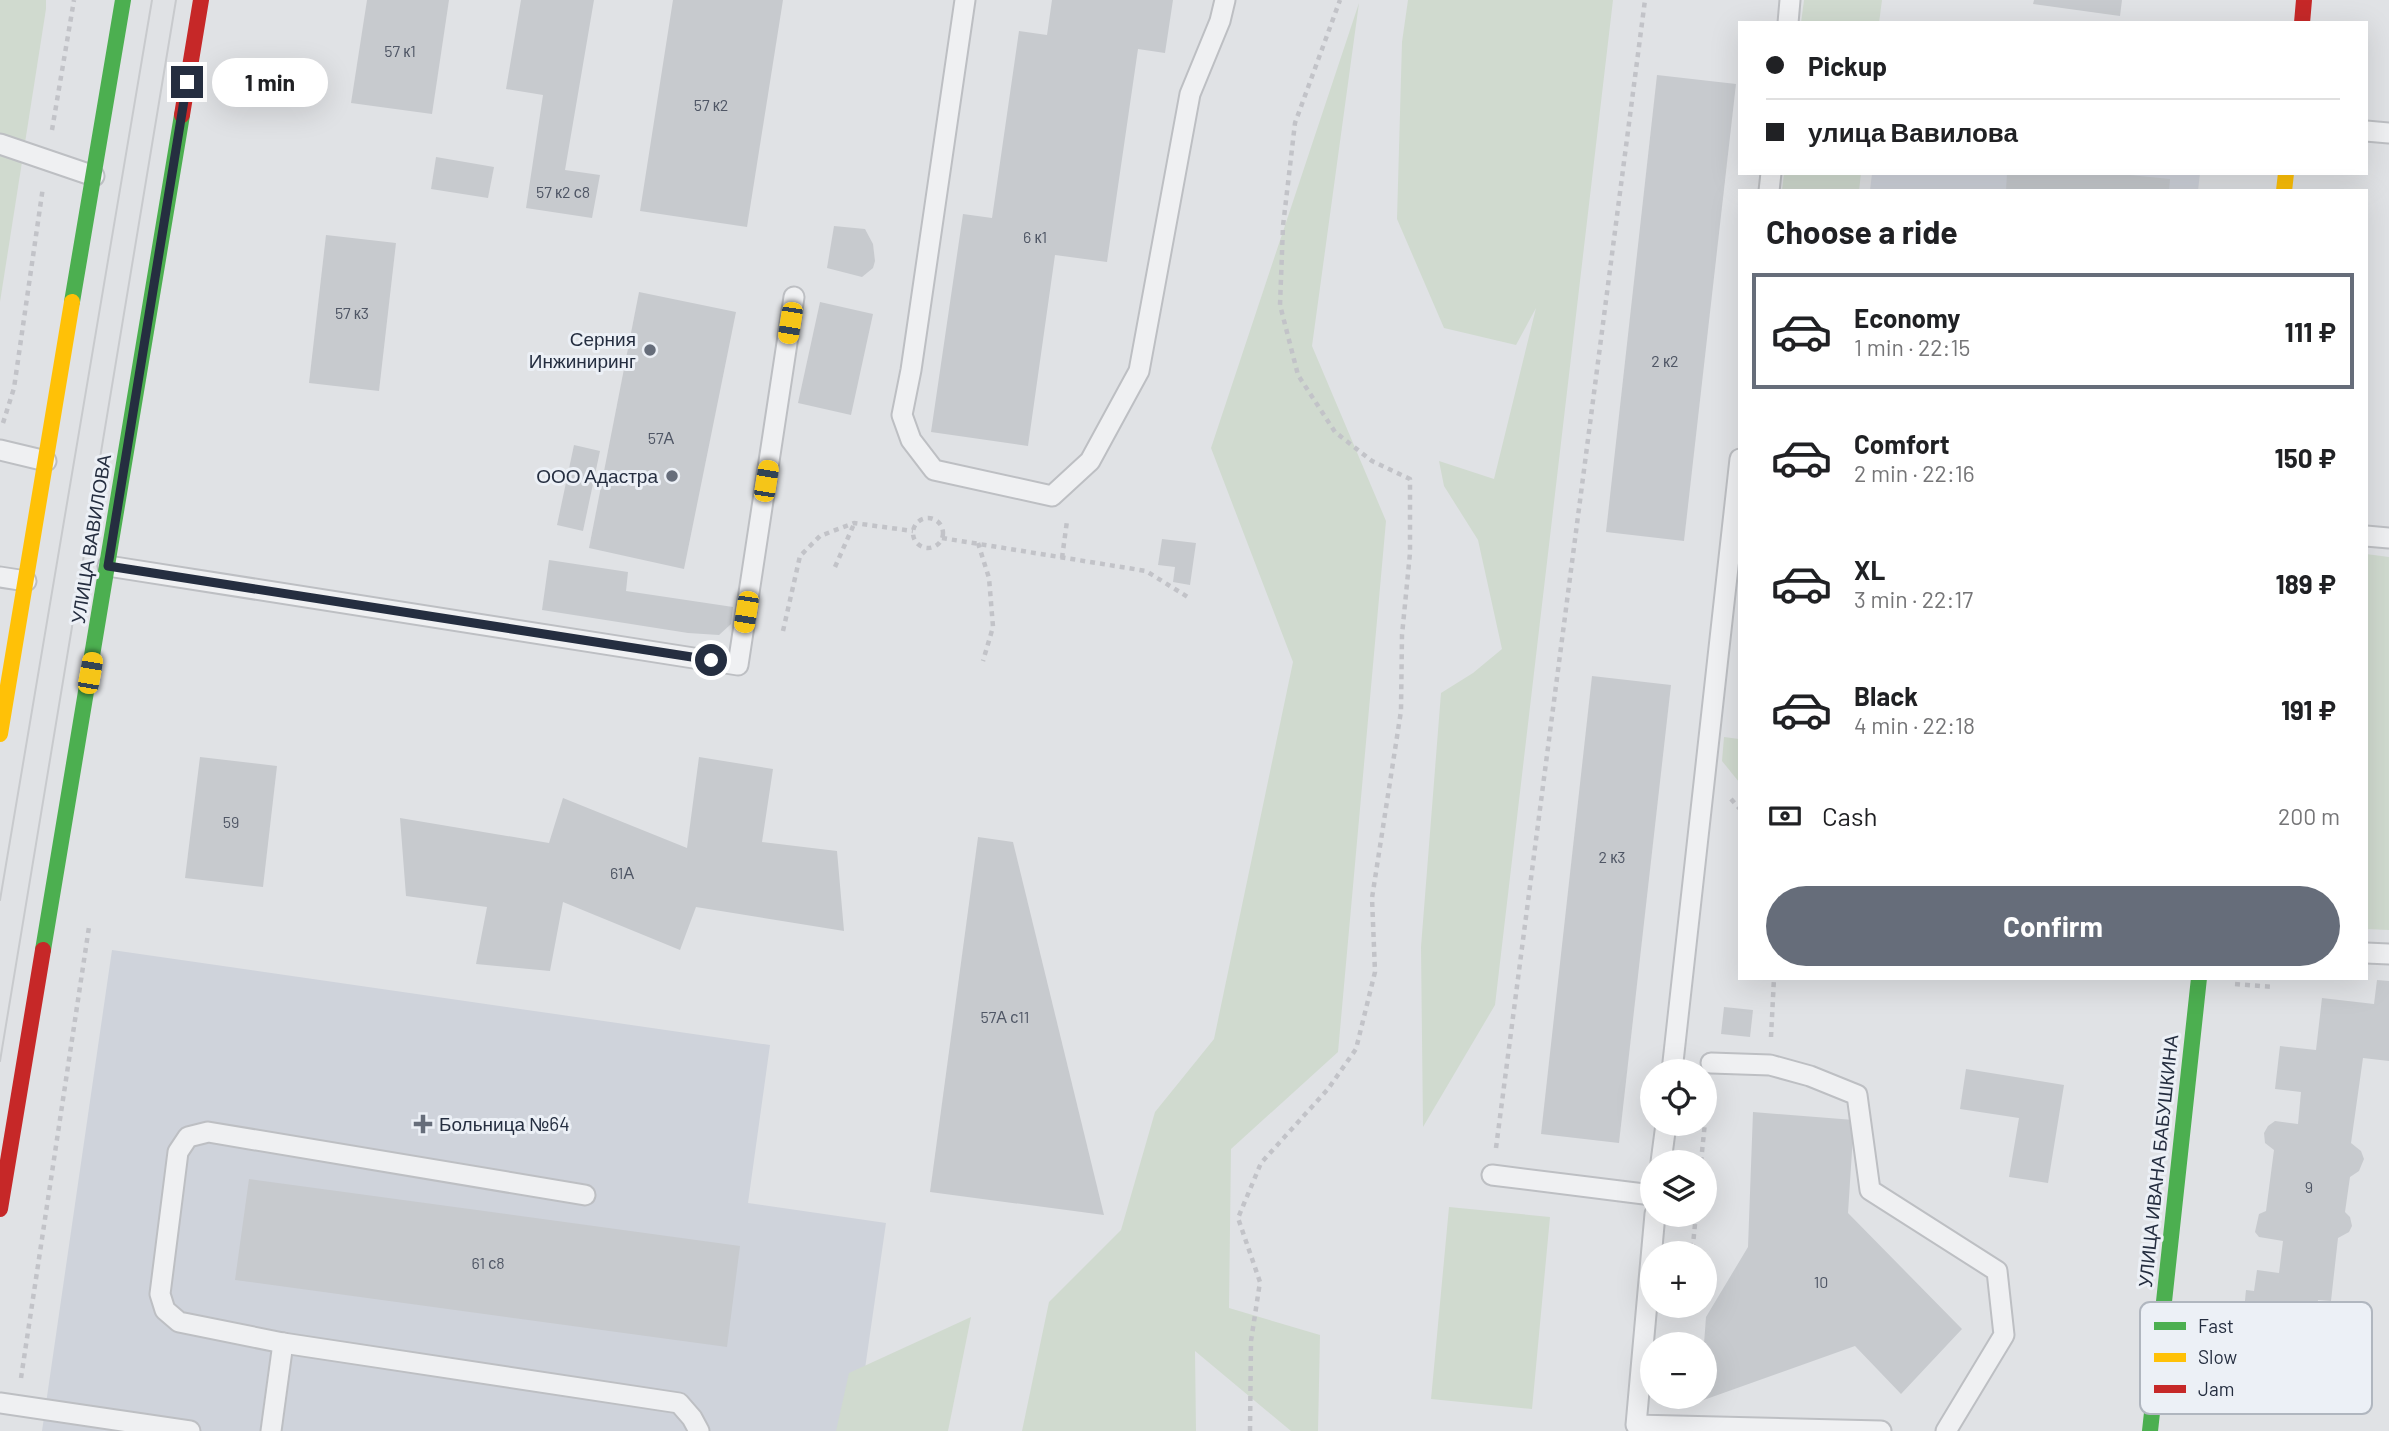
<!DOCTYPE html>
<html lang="en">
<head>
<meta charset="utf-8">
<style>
  :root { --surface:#fff; --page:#f6f6f6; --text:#202124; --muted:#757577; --line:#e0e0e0; --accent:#666d7a }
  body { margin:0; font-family:Barlow,sans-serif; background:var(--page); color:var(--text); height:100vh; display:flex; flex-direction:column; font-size:26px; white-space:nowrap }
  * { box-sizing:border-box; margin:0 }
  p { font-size:23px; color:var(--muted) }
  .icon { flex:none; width:38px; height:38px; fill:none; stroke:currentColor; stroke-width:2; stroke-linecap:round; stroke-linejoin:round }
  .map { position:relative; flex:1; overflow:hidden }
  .sheet { position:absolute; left:1738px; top:189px; width:630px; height:791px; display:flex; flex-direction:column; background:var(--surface); border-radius:0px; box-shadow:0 7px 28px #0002 }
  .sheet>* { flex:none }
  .guide { position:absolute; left:1738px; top:21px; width:630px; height:154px; border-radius:0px; box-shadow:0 7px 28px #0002; display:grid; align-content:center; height:154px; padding:0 28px; background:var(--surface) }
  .fabs { position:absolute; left:1640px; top:1059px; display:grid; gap:14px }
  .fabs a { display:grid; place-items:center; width:77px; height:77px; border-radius:50%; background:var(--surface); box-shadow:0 7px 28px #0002; font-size:35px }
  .end { position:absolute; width:32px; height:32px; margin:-16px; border:9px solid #252e40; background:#fff; box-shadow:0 0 0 4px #fff }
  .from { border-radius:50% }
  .bubble { position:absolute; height:49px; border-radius:24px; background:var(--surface); box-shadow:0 7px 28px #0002; font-size:23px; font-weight:700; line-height:49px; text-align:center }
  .car { position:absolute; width:21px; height:42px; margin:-21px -10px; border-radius:9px; box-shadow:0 0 5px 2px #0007; background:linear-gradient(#f5c518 24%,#345 0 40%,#f5c518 0 76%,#345 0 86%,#f5c518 0) }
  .guide b { display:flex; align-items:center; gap:24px; height:66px; font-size:26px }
  .guide b+b { border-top:2px solid var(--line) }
  .guide i { width:18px; height:18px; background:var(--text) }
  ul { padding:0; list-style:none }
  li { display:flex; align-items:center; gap:21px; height:116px; margin:0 14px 10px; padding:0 14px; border:4px solid transparent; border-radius:0px }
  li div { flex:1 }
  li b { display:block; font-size:26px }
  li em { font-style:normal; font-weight:700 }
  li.current { border-color:var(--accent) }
  li>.icon { width:63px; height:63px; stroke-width:1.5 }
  h2 { padding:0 28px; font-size:32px; line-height:84px }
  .pay { display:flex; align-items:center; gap:18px; height:77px; padding:0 28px; font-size:26px }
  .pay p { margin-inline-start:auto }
  .action { display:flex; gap:14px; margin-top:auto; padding:14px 28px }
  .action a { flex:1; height:80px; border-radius:42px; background:var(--accent); color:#fff; font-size:28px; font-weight:700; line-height:80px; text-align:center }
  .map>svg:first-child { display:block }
</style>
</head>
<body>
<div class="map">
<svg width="2389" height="1431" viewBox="0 0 2389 1431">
  <rect width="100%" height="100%" fill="#e0e2e5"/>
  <!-- built -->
  <g fill="#cfd3db">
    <path d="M1872,173h328l-2,18h-328z"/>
    <path d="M112,950l658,95 -22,158 138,20 -30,208h-814z"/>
  </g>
  <!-- green -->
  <g fill="#d0dacf">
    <path d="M0,0h46v9l-46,293z"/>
    <path d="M1408,0h205l-118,1005 -72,122 -2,-180 20,-254 32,-20 29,-24 -24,-109 -34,-54 -5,-25 55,18 42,-171 -20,37 -72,-17 -47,-109 5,-177z"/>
    <path d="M1804,0h78l-3,23h-78z"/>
    <path d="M1359,3l-47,343 74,175 -48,531 -107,97 -2,159 91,27 -2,96h-27l-96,-80 1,80h-174l27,-129 72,-72 34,-118 59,-73 79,-377 -82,-214z"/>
    <path d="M1784,173h77l-2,18h-77z"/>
    <path d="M2366,554l23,3v373l-23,-1z"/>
    <path d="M1724,737l15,2v43l-17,-21z"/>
    <path d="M1449,1207l101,10 -18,192 -101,-10z"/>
    <path d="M971,1317l-23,114h-112l13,-58z"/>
  </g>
  <!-- building -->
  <g fill="#c7cace">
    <path d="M367,0h82l-17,114 -81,-11z"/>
    <path d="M521,0h73l-29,170 35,5 -8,43 -66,-10 17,-113 -37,-6z"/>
    <path d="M673,0h110l-36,227 -107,-16z"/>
    <path d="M1052,0h121l-8,53 -27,-4 -31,213 -52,-7 -27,191 -97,-14 32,-218 29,4 27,-187 28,4z"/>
    <path d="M2034,0h88l-2,16 -87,-12z"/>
    <path d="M1657,75l79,9 -52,457 -78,-9z"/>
    <path d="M436,157l58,10 -6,31 -57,-9z"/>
    <path d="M2007,173h103l60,6 -1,12h-163z"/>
    <path d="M834,226l31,3 8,15 2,17 -2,7 -11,9 -35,-9z"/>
    <path d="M326,235l70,8 -17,148 -70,-8z"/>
    <path d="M639,292l97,20 -52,257 -95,-21z"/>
    <path d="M820,302l53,12 -22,101 -53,-12z"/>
    <path d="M574,445l26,6 -17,80 -26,-6z"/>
    <path d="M1162,539l34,4 -6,42 -17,-3 2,-15 -17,-2z"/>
    <path d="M549,560l79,12 -2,19 107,16 -2,17 -12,11 -31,-2 -146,-23z"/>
    <path d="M1592,676l79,9 -52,458 -78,-9z"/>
    <path d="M200,757l77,9 -14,121 -78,-9z"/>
    <path d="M699,757l74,12 -11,73 75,9 7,80 -148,-24 -16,43 -117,-48 -13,69 -74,-7 11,-57 -81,-11 -6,-78 149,25 14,-45 124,50z"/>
    <path d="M978,837l35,5 91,373 -174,-23z"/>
    <path d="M2377,980l12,1v80l-26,-3 -12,85 10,8 3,8 -5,12 -9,6 -5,35 5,5 2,9 -3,6 -11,6 -7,63 -13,-1 -3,32 25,4 4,-9 23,3 -14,77 -43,-6 3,-26 -43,-6 7,-55 -33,-3 2,-21 8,1 3,-21 22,3 4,-32 -24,-4 -4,-5 4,-18 7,-3 8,-61 -9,-7 -1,-10 4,-7 7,-5 23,3 3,-32 -26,-3 5,-43 36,4 6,-52 52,6z"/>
    <path d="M1724,1007l29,3 -3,27 -29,-3z"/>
    <path d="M1966,1069l98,16 -16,98 -39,-6 10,-59 -59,-9z"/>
    <path d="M1753,1112l101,8 -6,93 114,116 -61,65 -46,-48 -157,56 1,-6h5v-52l2,-27 42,-70z"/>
    <path d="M249,1179l491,67 -13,101 -492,-67z"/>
  </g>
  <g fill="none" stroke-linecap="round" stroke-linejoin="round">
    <!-- lane casing -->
    <g stroke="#bdbfc3" stroke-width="23">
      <g id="lane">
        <path d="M965,0l-54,370 -9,45 9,25 23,30 118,26 38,-35 49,-90 51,-277 30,-73 5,-21"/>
        <path d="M1788,23l2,-23"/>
        <path d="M2366,131l23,2"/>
        <path d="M0,144l94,32"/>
        <path d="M1769,191l2,-18"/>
        <path d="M0,450l46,11"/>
        <path d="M2366,536l23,2"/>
        <path d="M108,566l630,99 56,-368"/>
        <path d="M0,577l26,4"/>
        <path d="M2366,953l23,1"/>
        <path d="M1711,1063l59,2 40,11 47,19 13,95 127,81 7,64 -58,96"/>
        <path d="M1672,1071l68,-612"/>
        <path d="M1661,1162l5,-38"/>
        <path d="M1492,1175l160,20"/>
        <path d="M585,1195l-377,-63 -20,5 -10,15 -18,142 5,16 14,12 104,21 396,60 13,15 7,13"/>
        <path d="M1655,1214l-19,211 245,6"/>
        <path d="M0,1403l190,28"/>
        <path d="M271,1431l12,-88"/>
      </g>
    </g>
    <!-- path -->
    <g stroke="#c2c3c8" stroke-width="4.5" stroke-dasharray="5 5" stroke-linecap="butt">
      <path d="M52,130l22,-130"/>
      <path d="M3,423l11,-35 29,-201"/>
      <circle cx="928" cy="533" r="15"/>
      <path d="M942,538l204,33 45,28"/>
      <path d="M978,543l11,35 4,49 -10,34"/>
      <path d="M1062,558l5,-37"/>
      <path d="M835,567l19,-43"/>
      <path d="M783,631l17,-75 20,-20 34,-13 59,8"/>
      <path d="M1731,799l9,10"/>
      <path d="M2235,984l38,3"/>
      <path d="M1771,1037l3,-59"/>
      <path d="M1496,1148l149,-1148"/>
      <path d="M1701,1162l7,-70"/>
      <path d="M1679,1246l14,-1 3,-31"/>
      <path d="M21,1378l68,-451"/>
      <path d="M1250,1431l1,-90 9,-59 -22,-64 23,-55 67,-74 28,-40 19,-77 -3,-74 29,-187 1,-76 8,-82v-74l-38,-18 -37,-29 -37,-57 -18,-70 3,-79 12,-103 45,-123"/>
    </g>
    <!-- lane -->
    <use href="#lane" stroke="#eff0f2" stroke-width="19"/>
    <!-- fast -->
    <g stroke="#4caf50" stroke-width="16">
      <path d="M72,302l51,-302"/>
      <path d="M43,950l139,-835"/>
      <path d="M2150,1431l49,-453"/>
    </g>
    <!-- slow -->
    <g stroke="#ffc107" stroke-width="16">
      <path d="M2284,191l2,-18"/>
      <path d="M0,734l72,-432"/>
    </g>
    <!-- jam -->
    <g stroke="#c62828" stroke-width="16">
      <path d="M2302,23l2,-23"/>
      <path d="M182,115l19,-115"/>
      <path d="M0,1209l43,-259"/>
    </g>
    <!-- tram -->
    <g stroke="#c8cacd" stroke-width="2">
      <path d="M0,900l152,-900"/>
      <path d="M0,1061l176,-1061"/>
    </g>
  </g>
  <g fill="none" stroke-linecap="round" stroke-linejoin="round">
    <!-- route -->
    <path stroke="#252e40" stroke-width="9" d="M187,82l-79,484 603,94"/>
  </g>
  <!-- markers -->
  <g fill="#666d7a" stroke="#ecf0f6" stroke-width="2.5">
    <circle cx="650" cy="350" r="7"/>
    <circle cx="672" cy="476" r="7"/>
    <path d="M419.5 1113.5h7v7h7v7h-7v7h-7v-7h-7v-7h7z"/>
  </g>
  <g text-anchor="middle" stroke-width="6" stroke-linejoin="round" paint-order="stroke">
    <!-- number labels -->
    <g font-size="16" fill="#4f5665">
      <text x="400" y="57">57 к1</text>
      <text x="711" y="111">57 к2</text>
      <text x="563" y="198">57 к2 с8</text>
      <text x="1035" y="243">6 к1</text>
      <text x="352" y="319">57 к3</text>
      <text x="1665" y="367">2 к2</text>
      <text x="661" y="444">57А</text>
      <text x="231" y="828">59</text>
      <text x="1612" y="863">2 к3</text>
      <text x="622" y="879">61А</text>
      <text x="1005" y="1023">57А с11</text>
      <text x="2309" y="1193">9</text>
      <text x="488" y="1269">61 с8</text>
      <text x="1821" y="1288">10</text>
    </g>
    <!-- poi labels -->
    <g font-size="19" fill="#252e40" stroke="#ecf0f6" text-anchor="end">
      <text x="636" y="346">Серния<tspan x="636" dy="22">Инжиниринг</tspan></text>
      <text x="658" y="483">ООО Адастра</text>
      <text x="439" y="1131" text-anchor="start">Больница №64</text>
    </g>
    <!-- street labels -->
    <g font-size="19" fill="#252e40" stroke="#ecf0f6">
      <text transform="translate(91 539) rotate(-81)" y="7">УЛИЦА ВАВИЛОВА</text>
      <text transform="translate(2158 1161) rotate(-84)" y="7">УЛИЦА ИВАНА БАБУШКИНА</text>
    </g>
  </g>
  <!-- legend -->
  <rect x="2140" y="1302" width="232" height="112" rx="10" fill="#ecf0f6" stroke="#b0b6bf" stroke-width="2"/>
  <rect x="2154" y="1322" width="32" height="8" fill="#4caf50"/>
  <rect x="2154" y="1353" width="32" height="9" fill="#ffc107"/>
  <rect x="2154" y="1385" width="32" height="8" fill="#c62828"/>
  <g font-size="19" fill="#252e40">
    <text x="2198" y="1333">Fast</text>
    <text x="2198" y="1364">Slow</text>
    <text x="2198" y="1396">Jam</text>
  </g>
</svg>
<div class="fabs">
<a><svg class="icon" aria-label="locate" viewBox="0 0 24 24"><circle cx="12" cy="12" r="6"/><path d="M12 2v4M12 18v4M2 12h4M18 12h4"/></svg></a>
<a><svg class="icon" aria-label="layers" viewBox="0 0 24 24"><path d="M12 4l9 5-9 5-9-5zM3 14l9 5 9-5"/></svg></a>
<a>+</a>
<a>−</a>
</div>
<i class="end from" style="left:711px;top:660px"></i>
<i class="end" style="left:187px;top:82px"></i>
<div class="bubble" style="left:212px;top:58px;width:116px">1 min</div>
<i class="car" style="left:790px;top:323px;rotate:189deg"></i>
<i class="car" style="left:766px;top:481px;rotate:9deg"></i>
<i class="car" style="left:746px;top:612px;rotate:189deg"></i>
<i class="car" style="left:90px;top:673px;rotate:10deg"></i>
<div class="guide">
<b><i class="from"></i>Pickup</b>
<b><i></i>улица Вавилова</b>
</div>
<section class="sheet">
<h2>Choose a ride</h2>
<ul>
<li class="current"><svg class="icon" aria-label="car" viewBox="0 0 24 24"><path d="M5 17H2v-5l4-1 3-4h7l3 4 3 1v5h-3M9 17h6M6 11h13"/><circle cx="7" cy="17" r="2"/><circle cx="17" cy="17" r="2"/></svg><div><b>Economy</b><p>1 min · 22:15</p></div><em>111 ₽</em></li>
<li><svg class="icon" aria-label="car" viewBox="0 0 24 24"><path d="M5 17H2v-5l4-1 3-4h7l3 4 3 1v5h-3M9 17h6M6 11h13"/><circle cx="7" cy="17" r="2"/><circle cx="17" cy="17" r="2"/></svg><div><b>Comfort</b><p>2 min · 22:16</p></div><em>150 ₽</em></li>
<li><svg class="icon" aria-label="car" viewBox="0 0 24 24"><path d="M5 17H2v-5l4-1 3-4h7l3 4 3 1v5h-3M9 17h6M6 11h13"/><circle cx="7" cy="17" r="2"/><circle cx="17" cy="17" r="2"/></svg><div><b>XL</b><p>3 min · 22:17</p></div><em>189 ₽</em></li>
<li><svg class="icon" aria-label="car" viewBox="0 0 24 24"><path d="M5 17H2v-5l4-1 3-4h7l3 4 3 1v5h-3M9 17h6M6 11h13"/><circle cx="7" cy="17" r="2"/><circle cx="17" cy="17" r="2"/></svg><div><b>Black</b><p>4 min · 22:18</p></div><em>191 ₽</em></li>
</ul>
<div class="pay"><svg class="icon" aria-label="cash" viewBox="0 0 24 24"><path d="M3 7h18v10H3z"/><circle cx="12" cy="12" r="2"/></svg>Cash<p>200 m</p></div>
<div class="action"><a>Confirm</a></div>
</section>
</div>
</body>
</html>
